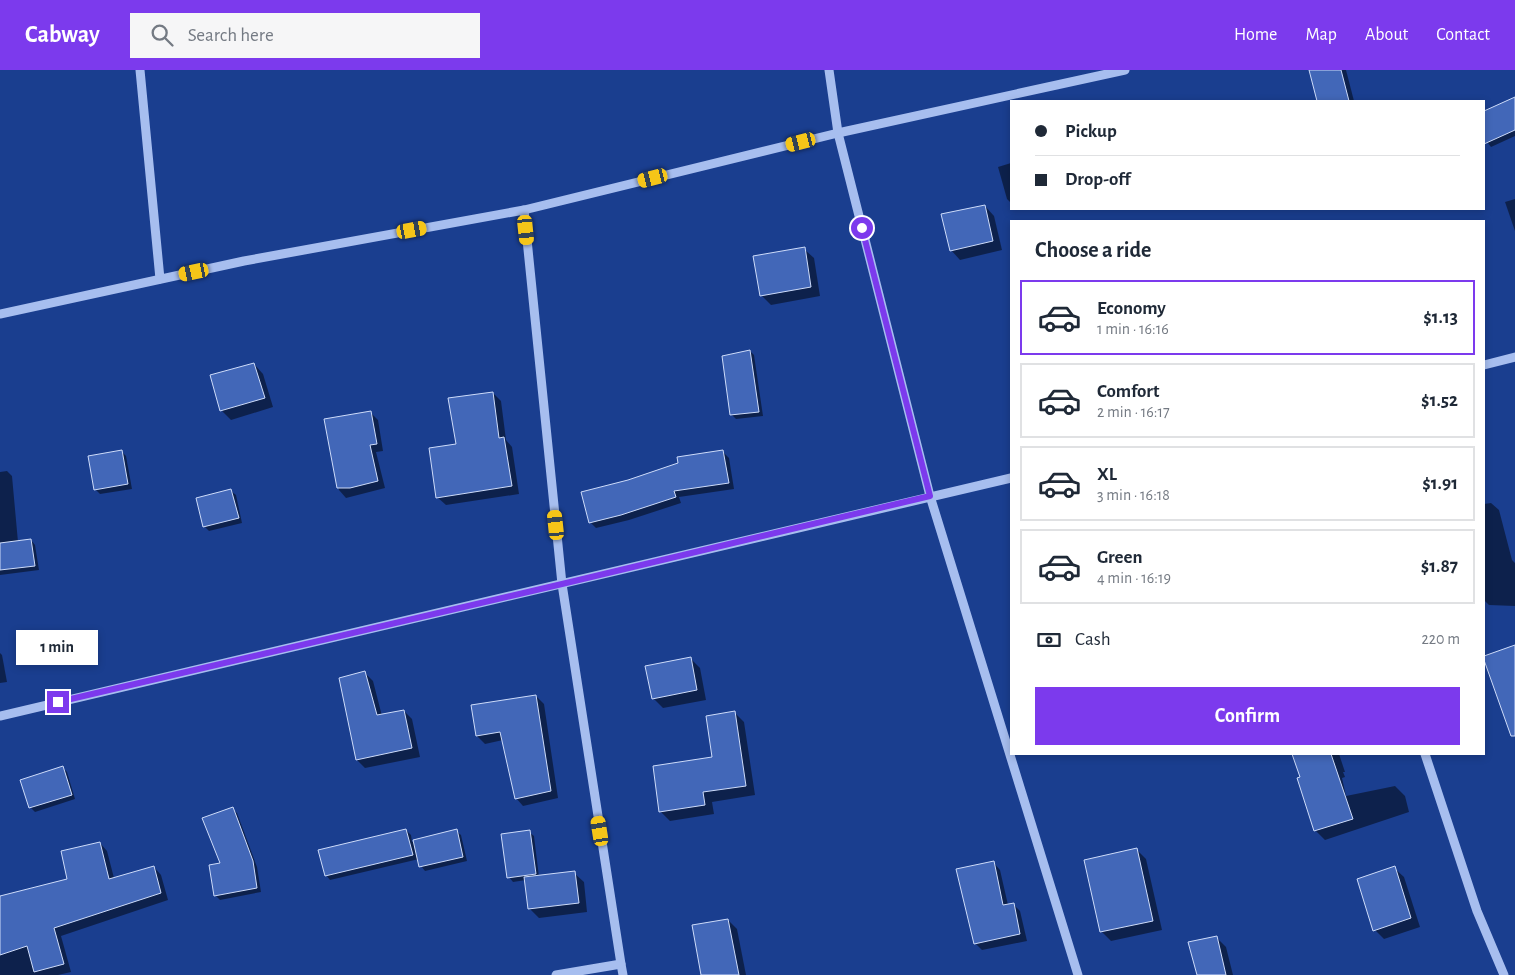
<!DOCTYPE html>
<html lang="en">
<head>
<meta charset="utf-8">
<style>
  :root { --surface:#fff; --page:#f6f6f7; --text:#1f2937; --muted:#747a83; --line:#e0e1e3; --accent:#7c3aed }
  body { margin:0; font-family:"Alegreya Sans",sans-serif; background:var(--page); color:var(--text); height:100vh; display:flex; flex-direction:column; font-size:19px; white-space:nowrap }
  * { box-sizing:border-box; margin:0 }
  p { font-size:16px; color:var(--muted) }
  .icon { flex:none; width:28px; height:28px; fill:none; stroke:currentColor; stroke-width:2; stroke-linecap:round; stroke-linejoin:round }
  .map { position:relative; flex:1; overflow:hidden }
  .drawer { position:absolute; left:1010px; top:150px; width:475px; height:535px; display:flex; flex-direction:column; background:var(--surface); border-radius:0px; box-shadow:0 2px 8px #0003 }
  .drawer>* { flex:none }
  .guide { position:absolute; left:1010px; top:30px; width:475px; height:110px; border-radius:0px; box-shadow:0 2px 8px #0003; display:grid; align-content:center; height:110px; padding:0 25px; background:var(--surface) }
  .end { position:absolute; width:22px; height:22px; margin:-11px; border:6px solid #7c3aed; background:#fff; box-shadow:0 0 0 2px #fff }
  .from { border-radius:50% }
  .bubble { position:absolute; height:35px; border-radius:0px; background:var(--surface); box-shadow:0 2px 8px #0003; font-size:16px; font-weight:700; line-height:35px; text-align:center }
  .car { position:absolute; width:15px; height:30px; margin:-15px -8px; border-radius:6px; box-shadow:0 0 4px 1px #0007; background:linear-gradient(#f5c518 24%,#345 0 40%,#f5c518 0 76%,#345 0 86%,#f5c518 0) }
  .guide b { display:flex; align-items:center; gap:18px; height:48px; font-size:19px }
  .guide b+b { border-top:1px solid var(--line) }
  .guide i { width:12px; height:12px; background:var(--text) }
  ul { padding:0; list-style:none }
  li { display:flex; align-items:center; gap:15px; height:75px; margin:0 10px 8px; padding:0 15px; border:2px solid var(--line); border-radius:0px }
  li div { flex:1 }
  li b { display:block; font-size:19px }
  li em { font-style:normal; font-weight:700 }
  li.selected { border-color:var(--accent) }
  li>.icon { width:45px; height:45px; stroke-width:1.5 }
  h2 { padding:0 25px; font-size:22px; line-height:60px }
  .pay { display:flex; align-items:center; gap:12px; height:55px; padding:0 25px; font-size:19px }
  .pay p { margin-inline-start:auto }
  .primary-button { display:flex; gap:10px; margin-top:auto; padding:10px 25px }
  .primary-button a { flex:1; height:58px; border-radius:0px; background:var(--accent); color:#fff; font-size:20px; font-weight:700; line-height:58px; text-align:center }
  header { display:flex; align-items:center; gap:30px; box-sizing:border-box; height:70px; padding:0 25px; background:var(--accent); color:#fff }
  header strong { font-size:24px }
  nav { display:flex; gap:28px; margin-inline-start:auto; font-size:18px }
  .search { width:350px; height:45px; background:var(--page); display:flex; align-items:center; gap:12px; box-sizing:border-box; padding:0 18px; border-radius:0px; color:var(--muted); font-size:19px }
  .map>svg:first-child { display:block }
</style>
</head>
<body>
<header>
<strong>Cabway</strong>
<div class="search"><svg class="icon" aria-label="search" viewBox="0 0 24 24"><circle cx="10" cy="10" r="6"/><path d="M15 15l6 6"/></svg>Search here</div>
<nav><a>Home</a><a>Map</a><a>About</a><a>Contact</a></nav>
</header>
<div class="map">
<svg width="1515" height="905" viewBox="0 0 1515 905">
  <rect width="100%" height="100%" fill="#1a3e8f"/>
  <!-- shadow -->
  <g fill="#0007">
    <path d="M1310,0h36l8,31h-36z"/>
    <path d="M1512,30l3,2v34l-24,11 -4,-5 -3,-6v-24z"/>
    <path d="M1011,93v40l-4,-4 -9,-32z"/>
    <path d="M1515,129v32l-10,-29z"/>
    <path d="M985,136l9,10 8,34 -42,10 -9,-10z"/>
    <path d="M804,179l10,9 6,38 -49,9 -10,-10z"/>
    <path d="M750,281l4,4 9,61 -27,3 -4,-4 -9,-58z"/>
    <path d="M254,294l9,10 10,33 -42,13 -10,-10z"/>
    <path d="M493,323l8,8 5,39 6,7 7,47 -73,11 -9,-8 20,-52z"/>
    <path d="M371,343l7,7 5,31 -7,1 9,36 -39,10 -7,-8 -13,-70z"/>
    <path d="M122,382l4,4 6,33 -32,5 -5,-5z"/>
    <path d="M723,382l6,6 5,31 -55,8 2,6 -52,17 -33,8 -6,-6 38,-41z"/>
    <path d="M7,401l5,5 6,66 13,-2 4,5 4,25 -39,5v-103z"/>
    <path d="M231,421l5,4 6,28 -33,8 -5,-5z"/>
    <path d="M1491,433l8,7 13,50 3,3v43l-26,-1 -5,-5v-96z"/>
    <path d="M0,583l2,2 5,27 -7,1z"/>
    <path d="M691,589l9,9 6,32 -43,8 -10,-10z"/>
    <path d="M365,603l8,8 9,35 22,-5 8,8 8,38 -55,11 -8,-8z"/>
    <path d="M536,626l8,8 14,94 -35,8 -7,-8 -13,-58 -18,4 -8,-8 -5,-30z"/>
    <path d="M735,643l9,9 11,73 -43,7 2,12 -44,7 -10,-10 54,-53z"/>
    <path d="M1294,684h45l6,18h-2l2,5 -3,1 4,18 49,-10 10,10 4,16 -84,28 -10,-10z"/>
    <path d="M63,698l4,4 8,27 -40,13 -5,-5z"/>
    <path d="M232,739l5,4 20,54 4,25 -41,8 -5,-5z"/>
    <path d="M406,760l5,5 1,7 44,-11 5,4 6,26 -42,10 -4,-5 -2,-7 -89,21 -4,-5z"/>
    <path d="M529,762l5,4 5,41 35,-4 10,9 3,30 -48,6 -10,-10 -3,-28 -13,2 -4,-5z"/>
    <path d="M100,773l7,8 7,27 40,-11 7,8 7,25 -107,36 10,36 -13,3h-58v-78l69,-17z"/>
    <path d="M1137,780l9,9 16,71 -51,11 -9,-9 -16,-71z"/>
    <path d="M993,792l7,8 8,35 5,-1 7,7 7,30 -45,9 -7,-7z"/>
    <path d="M1394,798l10,9 16,50 -36,12 -9,-9z"/>
    <path d="M728,850l9,9 9,46h-44z"/>
    <path d="M1216,867l10,10 7,28h-35z"/>
  </g>
  <!-- building -->
  <g fill="#4267b8" stroke="#cedcfa">
    <path d="M1309,0h32l8,31h-32z"/>
    <path d="M1515,27v33l-31,14v-33z"/>
    <path d="M985,135l8,36 -43,10 -9,-37z"/>
    <path d="M805,177l6,40 -51,9 -7,-40z"/>
    <path d="M750,280l9,62 -29,3 -8,-59z"/>
    <path d="M254,293l11,35 -45,13 -10,-36z"/>
    <path d="M493,322l6,46 5,-1 8,49 -76,12 -7,-50 27,-4 -8,-46z"/>
    <path d="M371,341l6,33 -7,1 8,36 -28,7h-13l-13,-69z"/>
    <path d="M122,380l6,34 -34,6 -6,-34z"/>
    <path d="M723,380l6,33 -55,8 2,6 -55,18 -32,8 -8,-31 47,-12 50,-17 -1,-6z"/>
    <path d="M231,419l8,29 -36,9 -7,-29z"/>
    <path d="M31,469l4,27 -35,4v-27z"/>
    <path d="M1515,575v91h-4l-27,-76v-4z"/>
    <path d="M691,587l6,33 -45,9 -7,-33z"/>
    <path d="M365,601l12,44 27,-5 8,38 -56,12 -17,-82z"/>
    <path d="M536,625l15,96 -36,8 -15,-67 -24,4 -5,-31z"/>
    <path d="M735,641l11,75 -43,6 2,13 -46,7 -6,-46 59,-9 -6,-41z"/>
    <path d="M1292,684h39l22,65 -39,12 -17,-53 3,-1z"/>
    <path d="M63,696l9,29 -43,13 -9,-28z"/>
    <path d="M233,737l20,54 4,27 -43,8 -5,-31 11,-2 -18,-45z"/>
    <path d="M406,759l7,26 -88,21 -7,-26z"/>
    <path d="M457,759l6,28 -44,10 -6,-27z"/>
    <path d="M530,760l6,44 -29,4 -6,-44z"/>
    <path d="M100,772l9,37 45,-13 7,27 -107,35 10,36 -30,8 -7,-26 -27,9v-59l67,-17 -6,-28z"/>
    <path d="M1137,778l16,73 -53,11 -16,-72z"/>
    <path d="M994,791l9,44 11,-2 6,31 -46,10 -18,-75z"/>
    <path d="M1395,796l16,52 -38,13 -16,-52z"/>
    <path d="M575,801l4,32 -51,6 -4,-32z"/>
    <path d="M728,849l11,56h-38l-9,-50z"/>
    <path d="M1217,866l9,39h-29l-9,-33z"/>
  </g>
  <g fill="none" stroke-linecap="round" stroke-linejoin="round">
    <!-- minor -->
    <g stroke="#a7beef" stroke-width="9">
      <path d="M140,0l20,209"/>
      <path d="M829,0l9,63 92,363 148,479"/>
      <path d="M524,140l38,374 59,380 -65,11"/>
      <path d="M0,244l244,-53 280,-51 314,-77 287,-63"/>
      <path d="M1484,295l31,-8"/>
      <path d="M0,646l1011,-238"/>
      <path d="M1425,684l52,157 27,64"/>
      <path d="M621,894l2,11"/>
    </g>
  </g>
  <g fill="none" stroke-linecap="round" stroke-linejoin="round">
    <!-- route -->
    <path stroke="#7c3aed" stroke-width="6" d="M58,632l504,-118 368,-88 -68,-268"/>
  </g>
</svg>
<i class="end from" style="left:862px;top:158px"></i>
<i class="end" style="left:58px;top:632px"></i>
<div class="bubble" style="left:16px;top:560px;width:82px">1 min</div>
<i class="car" style="left:801px;top:72px;rotate:256deg"></i>
<i class="car" style="left:653px;top:108px;rotate:256deg"></i>
<i class="car" style="left:412px;top:160px;rotate:80deg"></i>
<i class="car" style="left:526px;top:160px;rotate:174deg"></i>
<i class="car" style="left:194px;top:202px;rotate:258deg"></i>
<i class="car" style="left:556px;top:455px;rotate:354deg"></i>
<i class="car" style="left:600px;top:761px;rotate:351deg"></i>
<div class="guide">
<b><i class="from"></i>Pickup</b>
<b><i></i>Drop-off</b>
</div>
<section class="drawer">
<h2>Choose a ride</h2>
<ul>
<li class="selected"><svg class="icon" aria-label="car" viewBox="0 0 24 24"><path d="M5 17H2v-5l4-1 3-4h7l3 4 3 1v5h-3M9 17h6M6 11h13"/><circle cx="7" cy="17" r="2"/><circle cx="17" cy="17" r="2"/></svg><div><b>Economy</b><p>1 min · 16:16</p></div><em>$1.13</em></li>
<li><svg class="icon" aria-label="car" viewBox="0 0 24 24"><path d="M5 17H2v-5l4-1 3-4h7l3 4 3 1v5h-3M9 17h6M6 11h13"/><circle cx="7" cy="17" r="2"/><circle cx="17" cy="17" r="2"/></svg><div><b>Comfort</b><p>2 min · 16:17</p></div><em>$1.52</em></li>
<li><svg class="icon" aria-label="car" viewBox="0 0 24 24"><path d="M5 17H2v-5l4-1 3-4h7l3 4 3 1v5h-3M9 17h6M6 11h13"/><circle cx="7" cy="17" r="2"/><circle cx="17" cy="17" r="2"/></svg><div><b>XL</b><p>3 min · 16:18</p></div><em>$1.91</em></li>
<li><svg class="icon" aria-label="car" viewBox="0 0 24 24"><path d="M5 17H2v-5l4-1 3-4h7l3 4 3 1v5h-3M9 17h6M6 11h13"/><circle cx="7" cy="17" r="2"/><circle cx="17" cy="17" r="2"/></svg><div><b>Green</b><p>4 min · 16:19</p></div><em>$1.87</em></li>
</ul>
<div class="pay"><svg class="icon" aria-label="cash" viewBox="0 0 24 24"><path d="M3 7h18v10H3z"/><circle cx="12" cy="12" r="2"/></svg>Cash<p>220 m</p></div>
<div class="primary-button"><a>Confirm</a></div>
</section>
</div>
</body>
</html>
